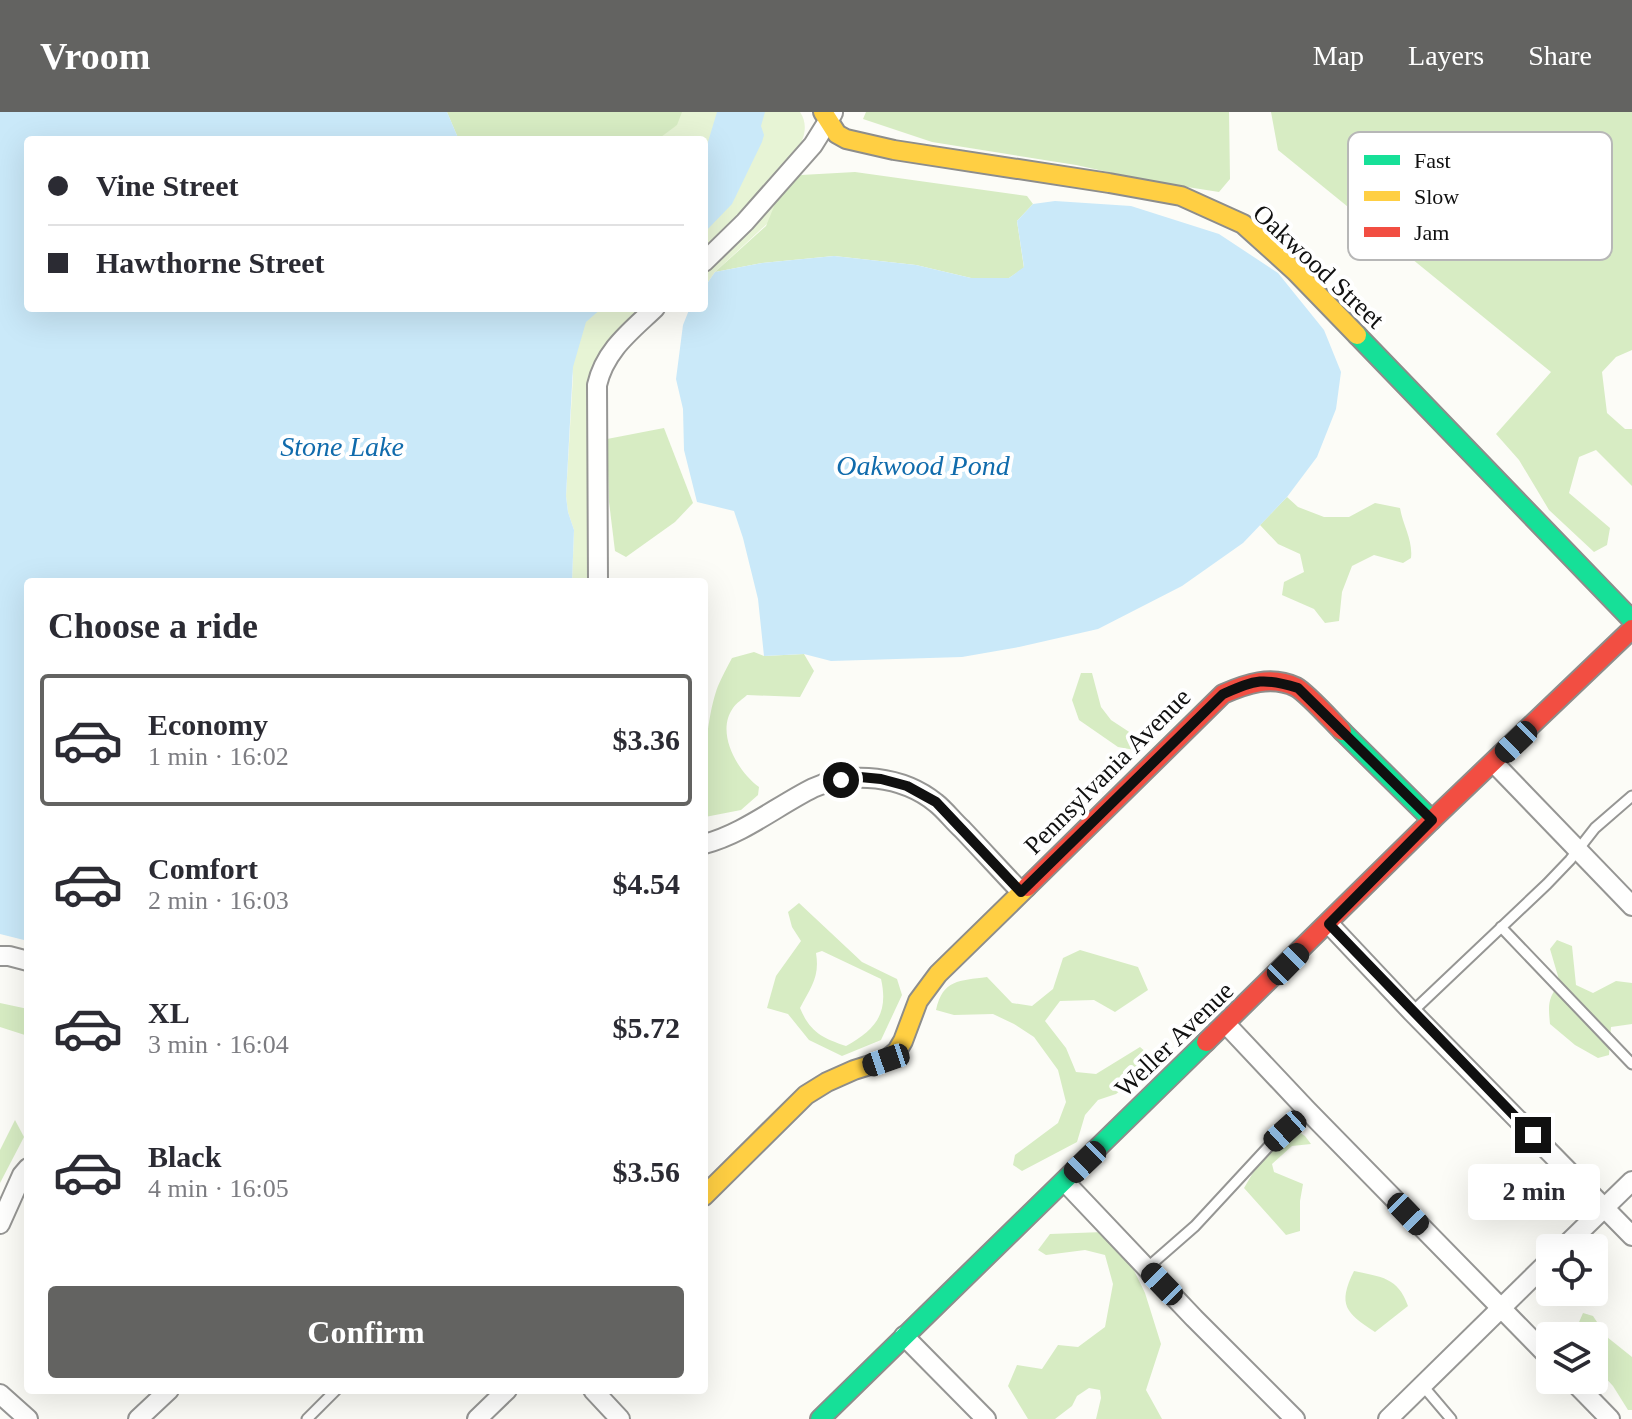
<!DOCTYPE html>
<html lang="en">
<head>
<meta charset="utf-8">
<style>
  :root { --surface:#fff; --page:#f7f7f7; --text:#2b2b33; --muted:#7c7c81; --line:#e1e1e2; --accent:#636361 }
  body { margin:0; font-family:Georgia,serif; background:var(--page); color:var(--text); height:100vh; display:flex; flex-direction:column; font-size:30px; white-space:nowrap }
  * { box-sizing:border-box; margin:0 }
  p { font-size:26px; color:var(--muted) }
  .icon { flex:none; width:44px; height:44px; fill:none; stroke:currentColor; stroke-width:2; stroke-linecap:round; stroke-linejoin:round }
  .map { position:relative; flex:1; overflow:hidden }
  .side { position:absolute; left:24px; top:466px; width:684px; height:816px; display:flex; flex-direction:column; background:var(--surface); border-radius:8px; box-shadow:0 8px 32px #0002 }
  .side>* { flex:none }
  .guide { position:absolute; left:24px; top:24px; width:684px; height:176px; border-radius:8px; box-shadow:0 8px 32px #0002; display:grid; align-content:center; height:176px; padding:0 24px; background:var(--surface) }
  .fabs { position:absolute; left:1536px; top:1122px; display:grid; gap:16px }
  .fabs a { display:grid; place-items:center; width:72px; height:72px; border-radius:8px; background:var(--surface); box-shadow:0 8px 32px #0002; font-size:40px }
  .end { position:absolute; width:36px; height:36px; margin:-18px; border:10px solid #101010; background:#fff; box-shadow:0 0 0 4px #fff }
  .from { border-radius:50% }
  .bubble { position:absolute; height:56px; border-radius:8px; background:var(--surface); box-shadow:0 8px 32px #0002; font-size:26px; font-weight:800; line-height:56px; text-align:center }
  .car { position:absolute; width:24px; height:48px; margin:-24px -12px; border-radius:10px; box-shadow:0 0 6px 2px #0007; background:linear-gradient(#222 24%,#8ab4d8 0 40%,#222 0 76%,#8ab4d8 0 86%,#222 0) }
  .guide b { display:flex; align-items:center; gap:28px; height:76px; font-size:30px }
  .guide b+b { border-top:2px solid var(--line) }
  .guide i { width:20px; height:20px; background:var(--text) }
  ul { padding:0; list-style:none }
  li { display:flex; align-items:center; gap:24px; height:132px; margin:0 16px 12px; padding:0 8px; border:4px solid transparent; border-radius:8px }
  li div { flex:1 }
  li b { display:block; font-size:30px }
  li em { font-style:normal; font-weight:800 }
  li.current { border-color:var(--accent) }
  li>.icon { width:72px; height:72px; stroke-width:1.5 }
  h2 { padding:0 24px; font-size:36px; line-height:96px }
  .action { display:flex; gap:16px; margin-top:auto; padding:16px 24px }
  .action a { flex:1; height:92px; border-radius:8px; background:var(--accent); color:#fff; font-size:32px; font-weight:800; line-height:92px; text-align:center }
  header { display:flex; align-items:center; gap:48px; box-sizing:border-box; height:112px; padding:0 40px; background:var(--accent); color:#fff }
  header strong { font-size:38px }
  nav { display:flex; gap:44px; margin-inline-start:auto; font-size:28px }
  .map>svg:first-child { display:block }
</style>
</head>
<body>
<header>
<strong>Vroom</strong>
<nav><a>Map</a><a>Layers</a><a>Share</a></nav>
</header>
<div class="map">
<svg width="1632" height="1307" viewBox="0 0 1632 1307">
  <rect width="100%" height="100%" fill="#fcfcf7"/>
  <!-- green -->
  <g fill="#e7f4d5">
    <path d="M447,0h353c9,13 4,28 -4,41l-66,73 -26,26v-112h-245z"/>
    <path d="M771,86l12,11 -68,63 -11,16v-18z"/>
    <path d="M564,196h82l-41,40 -12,234h-21l2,-52 -6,-18 -2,-16 7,-120z"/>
  </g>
  <!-- forest -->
  <g fill="#d7ecc3" fill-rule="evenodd">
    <path d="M447,0h235l-5,13 -20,15h-198z"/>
    <path d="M866,0h363l1,67 -11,13 -70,-11 -73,-16 -144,-23 -69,-23z"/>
    <path d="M1271,0h361v238l-16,7 -14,15 5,41 18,16h7v57l-36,-36 -17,7 -10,36 41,35 -3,17 -13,7 -45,-42 -30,-50 -23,-26 55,-62 -273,-222z"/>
    <path d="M855,60l172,24 6,8 -16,17 7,47 -15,10h-38l-55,-13 -82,-9 -72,7 -47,9 51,-46 16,-39 19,-12z"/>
    <path d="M664,316l29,75 -18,19 -49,35 -11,-6 -6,-49 -2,-63z"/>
    <path d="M1287,385l11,10 26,10h25l26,-14 25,5c3,18 13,32 11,50l-8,5 -29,-8 -22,11 -10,26 -3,29 -14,2 -11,-14 -32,-14 2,-13 20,-10 -4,-18 -22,-10 -18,-19z"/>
    <path d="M754,540l10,4 40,-2 10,17 -14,26 -53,-2c-4,4 -11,8 -14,13 -18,25 5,64 26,79l-1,8 -17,15 -36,7c-4,-33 1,-100 13,-131 4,-9 9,-19 14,-28z"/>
    <path d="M1081,561h11l9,34 10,13 35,23 -6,8 -22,-4 -39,-27 -7,-20z"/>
    <path d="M799,791l63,59 35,17 5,16 -21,45 -39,16 -33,-16 -21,-26 -21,-6 9,-32 25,-35 -9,-14 -4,-15zM822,839l59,28c8,35 -6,51 -35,67 -24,-8 -36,-14 -46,-38 11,-21 20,-31 16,-55z"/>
    <path d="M1557,828l15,6 4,39 17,8 23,-12 16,2v41l-21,3 -2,28 -11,3 -23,-13 -25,-21c-2,-20 -2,-26 10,-41l-10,-34z"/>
    <path d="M1080,838l58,17 10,23 -33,22 -21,-12 -34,1 -15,20 21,27 10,24 20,2 44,-27 7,6 -8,23 -23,18 -18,6 -13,15 -8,27 -55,29 -9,-6 2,-10 43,-32 8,-21 -8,-32 -24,-33 -20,-13 -21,-10 -39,1 -18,-5c7,-31 23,-29 51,-33l25,26 20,3 21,-17 10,-31z"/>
    <path d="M0,891l28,6v27l-28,-9z"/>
    <path d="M15,1008l9,17 -24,46v-33z"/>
    <path d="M1299,1020l6,4 6,8 -19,2 -20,18 2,8 29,12 -3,17v30l-14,4 -42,-47 17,-29z"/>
    <path d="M1103,1120l25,26 17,35 16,51 -15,46 16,29h-66l5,-21 -1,-8 -11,-2 -12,8 -5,10 -17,13h-27l-20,-33 9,-21 25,4 16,-24 20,2 27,-20 8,-43 -8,-29 -20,-5 -39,5 -8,-5 12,-16z"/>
    <path d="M1354,1159c27,6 44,6 54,35l-33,26c-29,-19 -38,-27 -21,-61z"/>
    <path d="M1583,1201l10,3 14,21 25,20v53h-4l-15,-24 -12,-13h-7v-37h-21z"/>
  </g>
  <!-- water -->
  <g fill="#cae9f9">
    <path d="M0,0h447l12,28h-431v168h574l-16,14 -13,45 -7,129 2,16 6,18 -2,52h-544v359l-28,-7z"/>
    <path d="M717,0h48l-4,14 3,9 -2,7 -30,62 -28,29v-78z"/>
    <path d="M1055,89l76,5 88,28 59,39 46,57 17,42 -5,37 -19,48 -30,40 -44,46 -61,43 -84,43 -79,18 -57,10 -131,4 -27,-7 -40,2 -6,-57 -15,-61 -9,-27 -37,-9 -13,-52 -1,-41 -7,-30 7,-54 6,-15 2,-2h13v-20l11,-16 47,-9 72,-7 82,9 55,13h38l15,-11 -7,-46 16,-17z"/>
  </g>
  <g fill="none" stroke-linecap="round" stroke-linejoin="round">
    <!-- lane casing -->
    <g stroke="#969694" stroke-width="13">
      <g id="lane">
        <path d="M1501,815l131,137"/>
        <path d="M1412,900l135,-128 23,-24 25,-32 37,-32"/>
        <path d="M1147,1156l48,-42 75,-81 37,-35"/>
        <path d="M1423,1274l28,33"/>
        <path d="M307,1307l29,-29"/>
      </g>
    </g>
    <!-- street casing -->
    <g stroke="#969694" stroke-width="22">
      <g id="street">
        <path d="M704,150l41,-40 68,-77 20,-32"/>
        <path d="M598,470l-1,-197c8,-35 34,-54 58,-77"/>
        <path d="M1494,651l138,143"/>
        <path d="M704,732c39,-10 73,-38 109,-56 38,-18 90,-12 123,15 9,7 17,18 26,26 20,21 39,42 59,63"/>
        <path d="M1329,812l83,88 220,224"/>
        <path d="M0,844h9l19,5"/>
        <path d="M1226,912l81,86 243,248"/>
        <path d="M1065,1070l129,136 101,101"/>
        <path d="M0,1112l22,-49 6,-7"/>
        <path d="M1563,1136l69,-67"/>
        <path d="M904,1224l82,83"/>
        <path d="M1572,1268l38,39"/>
        <path d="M593,1278l27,29"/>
        <path d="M0,1282l28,25"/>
        <path d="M138,1307l31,-29"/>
        <path d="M477,1307l30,-29"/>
        <path d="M1388,1307l162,-159"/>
      </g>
    </g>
    <!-- fast casing -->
    <g stroke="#8d8d8b" stroke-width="22">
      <g id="fast">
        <path d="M1357,223l275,285"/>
        <path d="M1342,619l90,89"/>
        <path d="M820,1307l386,-377"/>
      </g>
    </g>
    <!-- slow casing -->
    <g stroke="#8d8d8b" stroke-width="22">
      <g id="slow">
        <path d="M823,0l14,22 9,5 48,11 215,33 72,13 62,28 52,47 62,64"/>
        <path d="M704,1084l102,-101 21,-13 27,-12 32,-10 11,-9 6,-10 15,-40 20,-27 89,-87"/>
      </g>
    </g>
    <!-- jam casing -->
    <g stroke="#8d8d8b" stroke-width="22">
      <g id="jam">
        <path d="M1027,775l196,-193c23,-10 48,-19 73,-7 11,6 36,34 46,44"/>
        <path d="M1206,930l226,-222 200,-191"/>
      </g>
    </g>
    <!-- lane -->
    <use href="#lane" stroke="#fffffe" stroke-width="9"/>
    <!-- street -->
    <use href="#street" stroke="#fffffe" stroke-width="18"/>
    <!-- fast -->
    <use href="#fast" stroke="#16e098" stroke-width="18"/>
    <!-- slow -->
    <use href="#slow" stroke="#ffcf43" stroke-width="18"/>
    <!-- jam -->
    <use href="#jam" stroke="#f24e42" stroke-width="18"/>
  </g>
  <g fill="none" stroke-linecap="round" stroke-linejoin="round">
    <!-- route -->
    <path stroke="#101010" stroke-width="10" d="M841,668l19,-3 21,2 26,7 29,16 85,90 202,-198c33,-14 39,-17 75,-6l134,132 -103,104 204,211"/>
  </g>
  <g text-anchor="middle" stroke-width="8" stroke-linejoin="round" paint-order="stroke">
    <!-- street labels -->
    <g font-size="26" fill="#101010" stroke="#fff">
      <text transform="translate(1319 154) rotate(43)" y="9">Oakwood Street</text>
      <text transform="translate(1107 659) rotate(-45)" y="9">Pennsylvania Avenue</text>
      <text transform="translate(1174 927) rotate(-44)" y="9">Weller Avenue</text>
    </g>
    <!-- water labels -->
    <g font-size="28" font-style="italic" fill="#106bac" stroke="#fff">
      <text x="342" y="344">Stone Lake</text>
      <text x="923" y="363">Oakwood Pond</text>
    </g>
  </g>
  <!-- legend -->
  <rect x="1348" y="20" width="264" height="128" rx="12" fill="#fff" stroke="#b7b7b7" stroke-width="2"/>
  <rect x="1364" y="43" width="36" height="10" fill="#16e098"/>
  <rect x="1364" y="79" width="36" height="10" fill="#ffcf43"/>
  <rect x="1364" y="115" width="36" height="10" fill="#f24e42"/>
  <g font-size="22" fill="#101010">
    <text x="1414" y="56">Fast</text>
    <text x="1414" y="92">Slow</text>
    <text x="1414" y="128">Jam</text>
  </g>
</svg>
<div class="fabs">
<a><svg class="icon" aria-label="locate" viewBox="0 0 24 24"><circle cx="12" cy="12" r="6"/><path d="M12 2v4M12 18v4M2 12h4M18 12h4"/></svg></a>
<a><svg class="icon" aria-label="layers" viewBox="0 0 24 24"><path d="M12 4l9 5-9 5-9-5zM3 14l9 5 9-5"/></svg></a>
</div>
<i class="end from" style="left:841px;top:668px"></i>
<i class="end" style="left:1533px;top:1023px"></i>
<div class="bubble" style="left:1468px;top:1052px;width:132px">2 min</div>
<i class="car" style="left:1516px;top:630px;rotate:226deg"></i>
<i class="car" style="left:1288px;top:852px;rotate:45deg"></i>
<i class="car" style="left:886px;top:948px;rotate:251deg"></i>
<i class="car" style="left:1285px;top:1019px;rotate:228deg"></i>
<i class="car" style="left:1085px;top:1050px;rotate:226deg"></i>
<i class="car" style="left:1408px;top:1102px;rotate:136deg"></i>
<i class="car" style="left:1162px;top:1172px;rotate:316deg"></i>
<div class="guide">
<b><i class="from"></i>Vine Street</b>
<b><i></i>Hawthorne Street</b>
</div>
<section class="side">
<h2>Choose a ride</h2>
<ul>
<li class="current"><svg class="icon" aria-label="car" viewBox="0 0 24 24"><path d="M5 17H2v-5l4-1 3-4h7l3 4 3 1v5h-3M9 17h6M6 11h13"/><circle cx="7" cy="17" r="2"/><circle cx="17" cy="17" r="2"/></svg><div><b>Economy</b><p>1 min · 16:02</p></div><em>$3.36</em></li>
<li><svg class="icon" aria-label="car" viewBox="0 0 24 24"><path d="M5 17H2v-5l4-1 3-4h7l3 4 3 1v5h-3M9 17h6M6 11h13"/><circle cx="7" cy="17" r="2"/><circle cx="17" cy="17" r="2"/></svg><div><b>Comfort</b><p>2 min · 16:03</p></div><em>$4.54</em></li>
<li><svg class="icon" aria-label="car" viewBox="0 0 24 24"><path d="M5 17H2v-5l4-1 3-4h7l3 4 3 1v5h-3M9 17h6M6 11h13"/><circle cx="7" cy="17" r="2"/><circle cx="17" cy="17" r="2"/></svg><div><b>XL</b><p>3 min · 16:04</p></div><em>$5.72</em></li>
<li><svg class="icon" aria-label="car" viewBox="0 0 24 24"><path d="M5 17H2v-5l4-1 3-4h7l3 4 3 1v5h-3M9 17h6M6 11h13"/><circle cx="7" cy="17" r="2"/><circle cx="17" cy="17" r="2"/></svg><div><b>Black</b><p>4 min · 16:05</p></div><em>$3.56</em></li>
</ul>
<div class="action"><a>Confirm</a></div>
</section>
</div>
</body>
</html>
